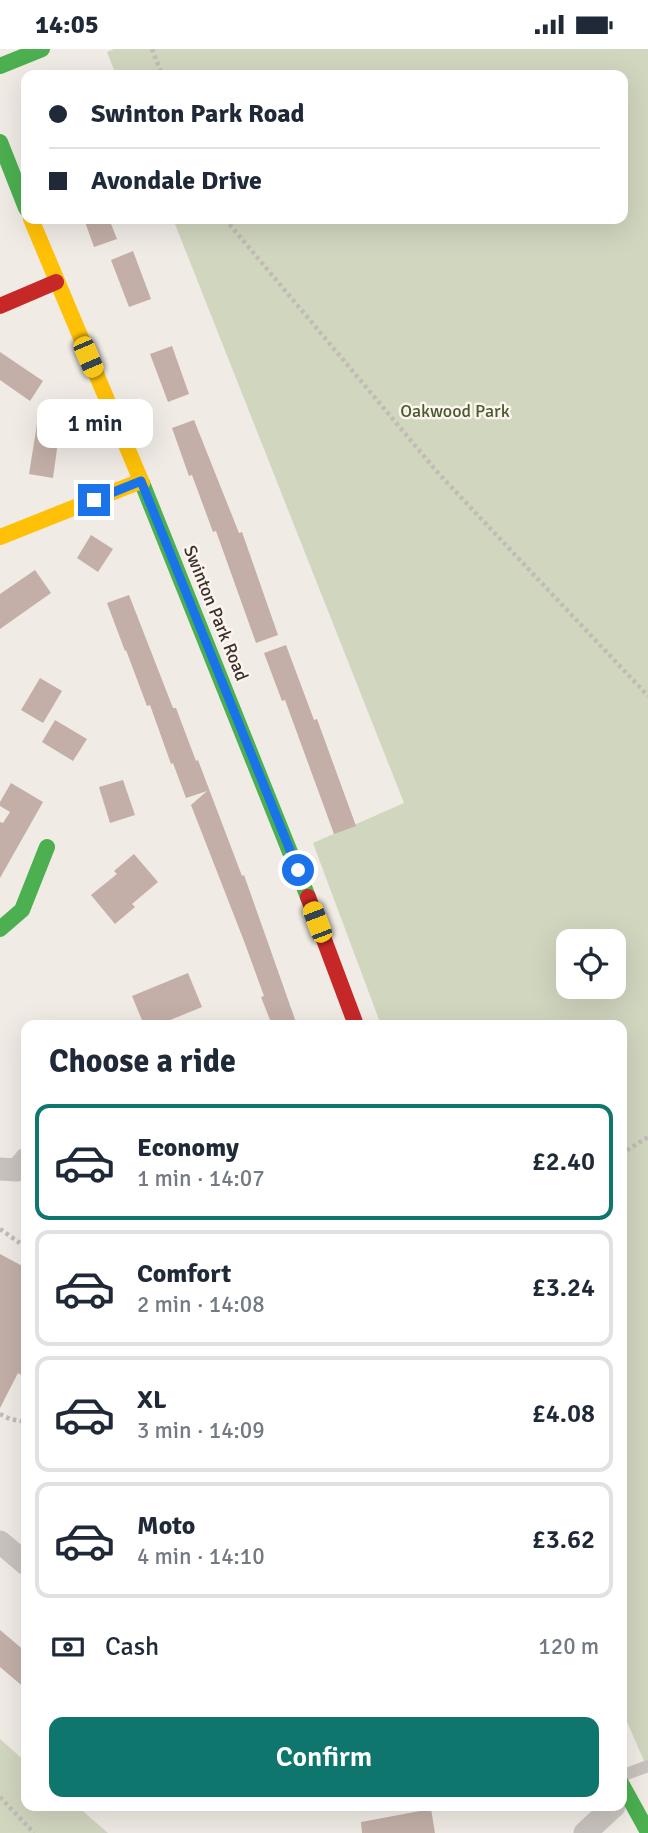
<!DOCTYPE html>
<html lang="en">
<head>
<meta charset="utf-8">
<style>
  :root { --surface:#fff; --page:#f6f6f7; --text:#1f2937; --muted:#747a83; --line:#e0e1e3; --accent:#0f766e }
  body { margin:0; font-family:Signika,sans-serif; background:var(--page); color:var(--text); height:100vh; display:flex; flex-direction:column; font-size:26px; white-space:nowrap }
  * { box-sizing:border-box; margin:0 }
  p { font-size:23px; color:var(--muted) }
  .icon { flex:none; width:38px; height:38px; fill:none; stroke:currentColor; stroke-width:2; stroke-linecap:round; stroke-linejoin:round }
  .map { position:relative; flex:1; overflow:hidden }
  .side { position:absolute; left:21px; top:971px; width:606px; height:791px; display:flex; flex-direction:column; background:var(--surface); border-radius:14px; box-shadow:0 7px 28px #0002 }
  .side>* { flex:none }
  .top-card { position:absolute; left:21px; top:21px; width:607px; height:154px; border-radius:14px; box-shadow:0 7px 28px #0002; display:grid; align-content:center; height:154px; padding:0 28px; background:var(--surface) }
  .tools { position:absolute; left:556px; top:880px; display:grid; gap:14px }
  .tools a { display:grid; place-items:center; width:70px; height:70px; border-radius:14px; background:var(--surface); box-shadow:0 7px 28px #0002; font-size:35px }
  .end { position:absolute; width:32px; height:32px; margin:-16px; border:9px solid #1a73e8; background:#fff; box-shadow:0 0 0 4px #fff }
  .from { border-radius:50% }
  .bubble { position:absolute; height:49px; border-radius:14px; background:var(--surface); box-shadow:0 7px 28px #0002; font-size:23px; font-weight:600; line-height:49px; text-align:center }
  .car { position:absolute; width:21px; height:42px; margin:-21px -10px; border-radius:9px; box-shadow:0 0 5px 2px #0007; background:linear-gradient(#f5c518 24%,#345 0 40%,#f5c518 0 76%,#345 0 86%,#f5c518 0) }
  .top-card b { display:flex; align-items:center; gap:24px; height:66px; font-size:26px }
  .top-card b+b { border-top:2px solid var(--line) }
  .top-card i { width:18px; height:18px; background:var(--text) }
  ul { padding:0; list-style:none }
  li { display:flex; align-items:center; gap:21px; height:116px; margin:0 14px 10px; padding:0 14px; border:4px solid var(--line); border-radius:14px }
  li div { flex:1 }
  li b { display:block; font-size:26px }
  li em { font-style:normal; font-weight:600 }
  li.current { border-color:var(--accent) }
  li>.icon { width:63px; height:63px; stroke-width:1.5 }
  h2 { padding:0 28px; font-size:32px; line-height:84px }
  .pay { display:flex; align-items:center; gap:18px; height:77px; padding:0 28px; font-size:26px }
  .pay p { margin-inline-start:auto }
  .action { display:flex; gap:14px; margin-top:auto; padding:14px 28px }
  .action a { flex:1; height:80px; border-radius:14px; background:var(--accent); color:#fff; font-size:28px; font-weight:600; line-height:80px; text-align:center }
  .status { display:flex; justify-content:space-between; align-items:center; height:49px; padding:0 35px; background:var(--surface); direction:ltr }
  .status svg { height:19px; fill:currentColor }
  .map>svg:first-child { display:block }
</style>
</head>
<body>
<div class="status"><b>14:05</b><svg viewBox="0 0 49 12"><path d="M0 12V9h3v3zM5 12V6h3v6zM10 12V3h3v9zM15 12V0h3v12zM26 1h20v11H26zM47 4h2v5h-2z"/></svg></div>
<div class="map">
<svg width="648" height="1784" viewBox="0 0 648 1784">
  <rect width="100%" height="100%" fill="#f0ebe5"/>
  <!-- green -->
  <g fill="#d1d6bf" fill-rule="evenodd">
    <path d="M114,0h534v1721l-27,-62v-683h-240l-68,-182 91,-40 -231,-584h450v-144h-507l-9,-23zM569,892h45v46h-45z"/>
    <path d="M0,1690l26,23v44h51l31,27h-108z"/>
  </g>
  <!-- building -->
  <g fill="#c3afa7">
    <path d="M84,170h25l8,20 -23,8z"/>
    <path d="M133,202l18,48 -22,8 -18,-47z"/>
    <path d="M172,297l17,48 -21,8 -18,-48z"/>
    <path d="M0,303l43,29 -13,20 -30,-21z"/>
    <path d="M194,371l45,113 3,-1 36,103 -22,8 -40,-112 -3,1 -21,-57 -3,1 -17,-48z"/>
    <path d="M37,375l23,3 -7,51 -24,-4z"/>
    <path d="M91,486l22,14 -15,23 -21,-14z"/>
    <path d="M35,521l16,23 -51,36v-35z"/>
    <path d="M129,546l44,113h3l20,53 2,-1 44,116 2,-1 53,150h-25l-11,-28 3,-1 -20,-55 -53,-136 16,-14 -21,7 -13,-35 -2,1 -21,-59 -3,1 -21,-56 -1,1 -18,-48z"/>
    <path d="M286,596l28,75 3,-1 39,107 -22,8 -49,-134 -3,1 -18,-48z"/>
    <path d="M40,629l22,13 -19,32 -22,-13z"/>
    <path d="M55,671l32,19 -14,22 -31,-19z"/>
    <path d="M123,731l12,35 -25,8 -11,-36z"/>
    <path d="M11,734l32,19 -43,76v-56l3,1 7,-11 -10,-6v-4z"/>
    <path d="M134,805l24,28 -26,22 3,3 -20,17 -24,-29 26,-21 -3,-3z"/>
    <path d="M188,924l14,34 -44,18h-14l-12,-29z"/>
    <path d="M0,1205l26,14v110l-8,-5 -18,35z"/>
    <path d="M0,1581l26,22v37l-26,-22z"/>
    <path d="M431,1760l4,24h-73l-1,-11z"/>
  </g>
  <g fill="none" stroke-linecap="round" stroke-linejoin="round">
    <!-- path -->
    <g stroke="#c2bbb6" stroke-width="4.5" stroke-dasharray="3.5 3.5" stroke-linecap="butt">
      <path d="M152,0l10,26"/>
      <path d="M225,170l214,255 209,222"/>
      <path d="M621,1105l27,-17"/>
      <path d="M0,1180l20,14"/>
      <path d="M0,1365l10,5 16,3"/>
      <path d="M0,1748l34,36"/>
    </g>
    <!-- lane -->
    <path stroke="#c9c3be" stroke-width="12" d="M621,1727l27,-10"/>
    <!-- street -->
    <g stroke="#c9c3be" stroke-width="23">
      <path d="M0,1120l17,1 9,-11"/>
      <path d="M0,1493l26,22"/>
      <path d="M585,1784l29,-27"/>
    </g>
    <!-- fast -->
    <g stroke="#4caf50" stroke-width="16">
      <path d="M0,17l42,-17"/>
      <path d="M0,93l26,66"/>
      <path d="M142,434l166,414"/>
      <path d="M0,880l22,-19 25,-63"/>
      <path d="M621,1734l27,49"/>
    </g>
    <!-- slow -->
    <g stroke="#ffc107" stroke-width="16">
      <path d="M31,170l111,264"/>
      <path d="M0,488l141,-56"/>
    </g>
    <!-- jam -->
    <g stroke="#c62828" stroke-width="16">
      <path d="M0,257l56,-24"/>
      <path d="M308,848l48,128"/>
    </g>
  </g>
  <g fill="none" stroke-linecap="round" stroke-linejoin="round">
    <!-- route -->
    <path stroke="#1a73e8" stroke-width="9" d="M94,451l47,-19 157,389"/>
  </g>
  <g text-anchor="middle" stroke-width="5" stroke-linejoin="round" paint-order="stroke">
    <!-- park labels -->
    <g font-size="18" fill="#4a5a2e" stroke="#fbf5ee">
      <text x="455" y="368">Oakwood Park</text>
    </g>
    <!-- street labels -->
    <g font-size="18" fill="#3b302b" stroke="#fbf5ee">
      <text transform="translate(216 564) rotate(68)" y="6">Swinton Park Road</text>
    </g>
  </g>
</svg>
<div class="tools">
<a><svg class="icon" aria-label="locate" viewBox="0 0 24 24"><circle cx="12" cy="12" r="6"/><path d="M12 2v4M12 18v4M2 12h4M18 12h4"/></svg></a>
</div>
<i class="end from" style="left:298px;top:821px"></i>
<i class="end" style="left:94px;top:451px"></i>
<div class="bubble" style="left:37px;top:350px;width:116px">1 min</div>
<i class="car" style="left:88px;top:308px;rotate:157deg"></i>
<i class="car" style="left:317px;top:873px;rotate:339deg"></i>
<div class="top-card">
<b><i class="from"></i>Swinton Park Road</b>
<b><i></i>Avondale Drive</b>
</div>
<section class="side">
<h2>Choose a ride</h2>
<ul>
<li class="current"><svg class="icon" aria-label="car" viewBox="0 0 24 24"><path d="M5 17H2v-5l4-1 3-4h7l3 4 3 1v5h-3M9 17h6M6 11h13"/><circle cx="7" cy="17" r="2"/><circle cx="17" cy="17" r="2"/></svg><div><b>Economy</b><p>1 min · 14:07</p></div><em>£2.40</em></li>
<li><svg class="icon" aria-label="car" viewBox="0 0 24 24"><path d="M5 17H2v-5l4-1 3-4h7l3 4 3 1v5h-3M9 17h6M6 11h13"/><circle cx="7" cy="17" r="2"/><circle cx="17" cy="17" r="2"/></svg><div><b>Comfort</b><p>2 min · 14:08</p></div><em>£3.24</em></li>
<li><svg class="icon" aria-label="car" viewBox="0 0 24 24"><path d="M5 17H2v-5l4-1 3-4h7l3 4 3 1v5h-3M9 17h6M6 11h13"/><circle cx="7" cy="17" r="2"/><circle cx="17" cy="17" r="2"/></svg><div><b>XL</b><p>3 min · 14:09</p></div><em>£4.08</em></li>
<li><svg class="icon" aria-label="car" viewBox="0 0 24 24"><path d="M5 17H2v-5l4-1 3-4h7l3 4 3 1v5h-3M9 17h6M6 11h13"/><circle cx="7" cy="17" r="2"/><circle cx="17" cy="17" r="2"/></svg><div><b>Moto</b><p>4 min · 14:10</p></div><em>£3.62</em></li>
</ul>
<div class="pay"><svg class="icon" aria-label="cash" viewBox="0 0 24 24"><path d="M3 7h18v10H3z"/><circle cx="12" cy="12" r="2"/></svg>Cash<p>120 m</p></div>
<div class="action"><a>Confirm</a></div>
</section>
</div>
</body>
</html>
